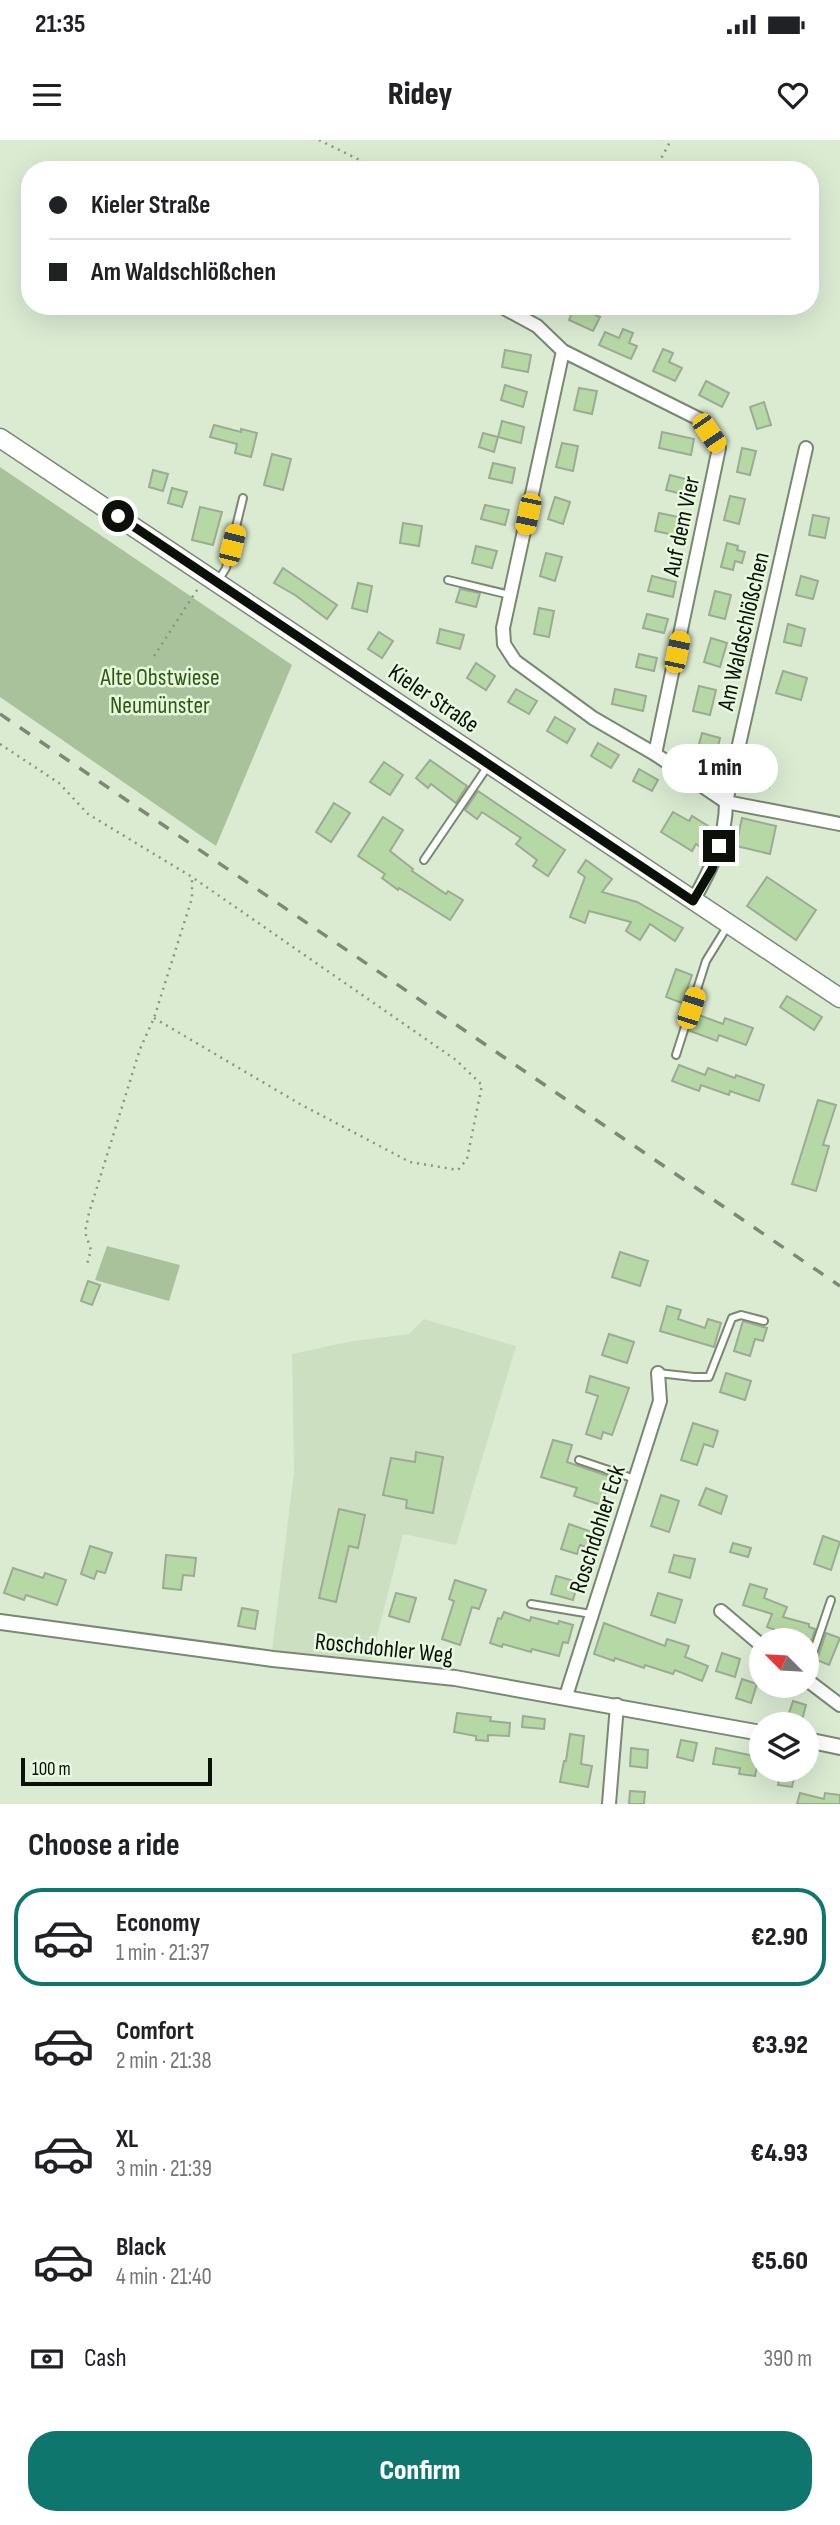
<!DOCTYPE html>
<html lang="en">
<head>
<meta charset="utf-8">
<style>
  :root { --surface:#fff; --page:#f6f6f6; --text:#202124; --muted:#757577; --line:#e0e0e0; --accent:#0f766e }
  body { margin:0; font-family:"Sofia Sans Condensed",sans-serif; background:var(--page); color:var(--text); height:100vh; display:flex; flex-direction:column; font-size:26px; white-space:nowrap }
  * { box-sizing:border-box; margin:0 }
  p { font-size:23px; color:var(--muted) }
  .icon { flex:none; width:38px; height:38px; fill:none; stroke:currentColor; stroke-width:2; stroke-linecap:round; stroke-linejoin:round }
  .map { position:relative; height:1664px; overflow:hidden }
  .details { display:flex; flex-direction:column; background:var(--surface); flex:1 }
  .details>* { flex:none }
  .guide { position:absolute; left:21px; top:21px; width:798px; height:154px; border-radius:28px; box-shadow:0 7px 28px #0002; display:grid; align-content:center; height:154px; padding:0 28px; background:var(--surface) }
  .needle { width:46px; rotate:294deg }
  .buttons { position:absolute; left:749px; top:1488px; display:grid; gap:14px }
  .buttons a { display:grid; place-items:center; width:70px; height:70px; border-radius:50%; background:var(--surface); box-shadow:0 7px 28px #0002; font-size:35px }
  .scale { position:absolute; left:21px; bottom:18px; width:191px; box-sizing:border-box; padding-left:7px; border:4px solid #0b1008; border-top:0; font-size:19px; line-height:24px; white-space:nowrap; color:#0b1008; -webkit-text-stroke:5px #e8f8df; paint-order:stroke }
  .end { position:absolute; width:32px; height:32px; margin:-16px; border:9px solid #0b1008; background:#fff; box-shadow:0 0 0 4px #fff }
  .from { border-radius:50% }
  .bubble { position:absolute; height:49px; border-radius:24px; background:var(--surface); box-shadow:0 7px 28px #0002; font-size:23px; font-weight:800; line-height:49px; text-align:center }
  .car { position:absolute; width:21px; height:42px; margin:-21px -10px; border-radius:9px; box-shadow:0 0 5px 2px #0007; background:linear-gradient(#f5c518 24%,#345 0 40%,#f5c518 0 76%,#345 0 86%,#f5c518 0) }
  .guide b { display:flex; align-items:center; gap:24px; height:66px; font-size:26px }
  .guide b+b { border-top:2px solid var(--line) }
  .guide i { width:18px; height:18px; background:var(--text) }
  ul { padding:0; list-style:none }
  li { display:flex; align-items:center; gap:21px; height:98px; margin:0 14px 10px; padding:0 14px; border:4px solid transparent; border-radius:28px }
  li div { flex:1 }
  li b { display:block; font-size:26px }
  li em { font-style:normal; font-weight:800 }
  li.selected { border-color:var(--accent) }
  li>.icon { width:63px; height:63px; stroke-width:1.5 }
  h2 { padding:0 28px; font-size:32px; line-height:84px }
  .pay { display:flex; align-items:center; gap:18px; height:77px; padding:0 28px; font-size:26px }
  .pay p { margin-inline-start:auto }
  .button { display:flex; gap:14px; margin-top:auto; padding:14px 28px }
  .button a { flex:1; height:80px; border-radius:28px; background:var(--accent); color:#fff; font-size:28px; font-weight:800; line-height:80px; text-align:center }
  .status { display:flex; justify-content:space-between; align-items:center; height:49px; padding:0 35px; background:var(--surface); direction:ltr }
  .status svg { height:19px; fill:currentColor }
  header { display:flex; justify-content:space-between; align-items:center; height:91px; padding:0 28px; background:var(--surface); font-size:32px; font-weight:800 }
  .map>svg:first-child { display:block }
</style>
</head>
<body>
<div class="status"><b>21:35</b><svg viewBox="0 0 49 12"><path d="M0 12V9h3v3zM5 12V6h3v6zM10 12V3h3v9zM15 12V0h3v12zM26 1h20v11H26zM47 4h2v5h-2z"/></svg></div>
<header><svg class="icon" aria-label="menu" viewBox="0 0 24 24"><path d="M4 6h16M4 12h16M4 18h16"/></svg>Ridey<svg class="icon" aria-label="heart" viewBox="0 0 24 24"><path d="M12 20l-8-8c-3-5 5-10 8-4 3-6 11-1 8 4z"/></svg></header>
<div class="map">
<svg width="840" height="1664" viewBox="0 0 840 1664">
  <rect width="100%" height="100%" fill="#dbebd2"/>
  <!-- built -->
  <path fill="#cce0c1" d="M424,1179l92,27 -60,199 -53,-11 -32,126 -99,-10 22,-178 -2,-118 61,-13 56,-7z"/>
  <!-- green -->
  <g fill="#a9c29b">
    <path d="M0,327l292,198 -76,181 -216,-149z"/>
    <path d="M107,1106l73,19 -11,36 -74,-21z"/>
  </g>
  <!-- building -->
  <g fill="#b6d8a4" stroke="#9bab94" stroke-width="2">
    <path d="M575,166l25,11 -7,14 -24,-11z"/>
    <path d="M623,189l10,4 -4,10 8,3 -6,13 -32,-14 6,-13 14,6z"/>
    <path d="M663,209l10,4 -4,9 13,6 -7,13 -22,-10z"/>
    <path d="M505,210l26,5 -3,17 -26,-5z"/>
    <path d="M706,241l23,12 -7,14 -23,-12z"/>
    <path d="M505,245l22,7 -4,15 -22,-7z"/>
    <path d="M579,248l18,3 -5,23 -18,-4z"/>
    <path d="M764,262l7,23 -14,4 -7,-22z"/>
    <path d="M502,281l22,6 -3,16 -23,-6z"/>
    <path d="M214,285l27,7v-3l16,4 -6,24 -16,-4 2,-9 -27,-7z"/>
    <path d="M662,292l32,7 -3,16 -32,-7z"/>
    <path d="M483,293l15,4 -4,15 -15,-5z"/>
    <path d="M562,303l16,3 -5,25 -17,-4z"/>
    <path d="M742,308l14,3 -6,24 -13,-3z"/>
    <path d="M272,314l19,5 -8,31 -19,-5z"/>
    <path d="M493,323l22,5 -3,15 -23,-5z"/>
    <path d="M153,330l15,4 -5,17 -14,-4z"/>
    <path d="M670,335l19,5 -3,15 -20,-5z"/>
    <path d="M172,348l15,4 -5,15 -14,-4z"/>
    <path d="M730,356l15,3 -6,25 -15,-4z"/>
    <path d="M555,357l15,5 -7,22 -15,-5z"/>
    <path d="M485,365l24,5 -4,15 -24,-6z"/>
    <path d="M200,367l22,5 -9,33 -21,-5z"/>
    <path d="M659,373l24,5 -4,18 -24,-5z"/>
    <path d="M813,375l16,3 -4,20 -16,-3z"/>
    <path d="M403,383l19,3 -3,20 -19,-3z"/>
    <path d="M727,403l11,3 -1,4 8,2 -3,11 -7,-2 -2,9 -12,-3z"/>
    <path d="M476,406l21,5 -5,17 -20,-5z"/>
    <path d="M546,413l16,4 -7,24 -15,-5z"/>
    <path d="M283,428l54,37 -10,14 -32,-24 -21,-12z"/>
    <path d="M652,436l24,6 -3,15 -25,-6z"/>
    <path d="M801,436l17,5 -5,18 -17,-4z"/>
    <path d="M358,443l14,3 -5,26 -15,-4z"/>
    <path d="M460,449l20,4 -4,14 -20,-5z"/>
    <path d="M715,451l16,4 -6,24 -16,-4z"/>
    <path d="M539,468l15,3 -5,26 -15,-3z"/>
    <path d="M647,474l21,5 -4,14 -21,-5z"/>
    <path d="M788,484l17,5 -4,17 -17,-4z"/>
    <path d="M440,489l24,6 -4,14 -23,-6z"/>
    <path d="M379,492l14,9 -11,17 -14,-9z"/>
    <path d="M711,498l16,5 -7,24 -16,-5z"/>
    <path d="M639,514l18,4 -3,13 -18,-4z"/>
    <path d="M476,523l19,13 -9,14 -19,-12z"/>
    <path d="M783,531l24,7 -6,22 -25,-7z"/>
    <path d="M699,546l17,4 -6,25 -17,-4z"/>
    <path d="M516,549l21,12 -8,13 -21,-12z"/>
    <path d="M615,549l31,7 -3,15 -31,-7z"/>
    <path d="M555,577l20,12 -8,14 -20,-12z"/>
    <path d="M702,593l18,5 -6,25 -19,-4z"/>
    <path d="M598,603l21,12 -8,13 -20,-12z"/>
    <path d="M430,620l37,26 -11,17 -25,-19 -3,4 -12,-10z"/>
    <path d="M384,622l19,13 -13,20 -20,-13z"/>
    <path d="M639,629l19,11 -6,11 -19,-10z"/>
    <path d="M757,630l14,2 -2,15 -14,-2z"/>
    <path d="M478,651l87,59 -17,26 -15,-10 4,-6 -21,-16 5,-6 -39,-26 -5,7 -12,-9z"/>
    <path d="M334,663l16,10 -19,29 -15,-10z"/>
    <path d="M673,672l16,9 3,-5 21,13 -11,19 -6,-4 -4,7 -31,-19z"/>
    <path d="M383,677l20,13 -13,21 23,18 -1,2 34,23 2,-3 15,9 -13,20 -51,-32 -1,2 -16,-12 3,-4 -27,-18z"/>
    <path d="M742,678l34,8 -6,28 -34,-8z"/>
    <path d="M586,720l26,19 -10,13 35,10 46,26 -8,13 -25,-17 -10,16 -14,-9 5,-9 -42,-11 -4,12 -15,-6 15,-40 -7,-5z"/>
    <path d="M767,737l49,33 -20,30 -49,-34z"/>
    <path d="M676,829l16,6 -10,28 -16,-6z"/>
    <path d="M787,856l35,21 -8,13 -34,-23z"/>
    <path d="M696,874l27,10 2,-6 28,10 -7,17 -27,-10 -2,6 -27,-10z"/>
    <path d="M679,925l26,10 3,-7 27,10 1,-3 28,10 -5,16 -29,-10 -1,4 -28,-10 -2,6 -27,-10z"/>
    <path d="M818,960l18,5 -13,40 6,1 -13,45 -24,-7z"/>
    <path d="M620,1112l28,9 -8,25 -28,-9z"/>
    <path d="M88,1141l12,4 -8,20 -11,-4z"/>
    <path d="M667,1166l14,4 -3,9 27,9 3,-9 13,4 -7,24 -54,-16z"/>
    <path d="M743,1181l24,7 -4,13 -8,-2 -5,17 -16,-5z"/>
    <path d="M609,1194l25,8 -7,21 -25,-8z"/>
    <path d="M726,1233l25,8 -6,19 -25,-8z"/>
    <path d="M590,1236l39,12 -17,47 -9,-3 -2,7 -15,-5 12,-38 -12,-4z"/>
    <path d="M693,1283l25,8 -5,16 -9,-3 -7,21 -16,-5z"/>
    <path d="M553,1300l19,5 -5,17 44,15 -10,28 -27,-9 3,-8 -36,-11z"/>
    <path d="M416,1312l27,5 -10,56 -27,-5 1,-8 -24,-5 8,-37 24,4z"/>
    <path d="M706,1348l21,8 -6,18 -22,-9z"/>
    <path d="M661,1355l18,6 -10,31 -18,-6z"/>
    <path d="M339,1369l26,6 -7,33 -9,-2 -13,56 -17,-4z"/>
    <path d="M569,1384l26,9 -5,15 -10,-3 -3,9 -16,-5z"/>
    <path d="M823,1396l17,6 -9,28 -17,-6z"/>
    <path d="M733,1403l18,5 -3,9 -18,-5z"/>
    <path d="M90,1406l22,7 -7,20 -8,-2 -3,8 -13,-5z"/>
    <path d="M166,1415l30,3 -2,18 -11,-1 -2,15 -18,-2z"/>
    <path d="M674,1415l21,4 -5,19 -21,-6z"/>
    <path d="M13,1428l30,10 2,-5 21,7 -9,25 -31,-10 -2,5 -20,-7z"/>
    <path d="M556,1436l22,6 -5,18 -22,-6z"/>
    <path d="M455,1440l31,10 -7,19 -7,-2 -12,38 -18,-6 12,-38 -5,-2z"/>
    <path d="M750,1444l17,5 -3,9 23,9 -4,10 26,7v3l6,2 -3,11h-22l1,-4 -24,-9 5,-13 -29,-9z"/>
    <path d="M396,1453l20,5 -7,24 -20,-6z"/>
    <path d="M658,1453l24,7 -7,23 -24,-8z"/>
    <path d="M242,1468l16,3 -3,18 -17,-3z"/>
    <path d="M504,1472l26,9 1,-4 27,7 1,-3 14,4 -5,18 -5,-1 -4,14 -27,-7 -1,3 -28,-8 -1,3 -12,-4 8,-25 3,1z"/>
    <path d="M604,1483l61,23 2,-7 22,7 -4,11 23,9 -6,15 -27,-11 -2,4 -28,-9 -1,3 -29,-10 -1,3 -20,-7z"/>
    <path d="M826,1493l14,5 -11,27 -12,-5z"/>
    <path d="M722,1513l18,6 -5,18 -19,-6z"/>
    <path d="M742,1539l15,5 -6,19 -15,-5z"/>
    <path d="M793,1561l13,4 -4,15 -14,-4z"/>
    <path d="M457,1573l34,4 -1,4 20,2 -1,13 -21,-1v6l-12,-1v-4l-22,-4z"/>
    <path d="M523,1576l22,3 -1,10 -22,-2z"/>
    <path d="M570,1594l14,2 -3,28 11,2 -4,21 -28,-5 4,-21h2z"/>
    <path d="M681,1600l16,3 -4,18 -16,-4z"/>
    <path d="M631,1608l17,2 -1,18 -17,-2z"/>
    <path d="M716,1608l43,9 -4,19 -16,-2 1,-6 -27,-4z"/>
    <path d="M781,1629h15l-4,18 -14,-2z"/>
    <path d="M630,1651l15,1 -1,12h-15z"/>
    <path d="M800,1653l24,6 1,-6 15,2v9h-43z"/>
  </g>
  <g fill="none" stroke-linecap="round" stroke-linejoin="round">
    <!-- service casing -->
    <g stroke="#798871" stroke-width="10">
      <g id="service">
        <path d="M448,440l62,15"/>
        <path d="M218,441l8,-13 17,-70"/>
        <path d="M424,720l64,-94"/>
        <path d="M676,915l30,-94 21,-34"/>
        <path d="M658,1233l36,4h15l23,-59 9,-3 23,6"/>
        <path d="M579,1320l56,19"/>
        <path d="M531,1464l60,10"/>
        <path d="M807,1531l24,-71"/>
      </g>
    </g>
    <!-- minor casing -->
    <g stroke="#798871" stroke-width="16">
      <g id="minor">
        <path d="M502,167l35,19 26,25 136,68 20,29 -64,306"/>
        <path d="M563,211l-60,277 1,16 11,17 78,57 62,36 71,48 114,22"/>
        <path d="M693,761c18,-32 33,-61 33,-99l80,-354"/>
        <path d="M721,1471l40,34"/>
        <path d="M807,1540l33,25"/>
        <path d="M566,1556l94,-295 -2,-28"/>
        <path d="M609,1664l8,-99"/>
      </g>
    </g>
    <!-- tertiary casing -->
    <g stroke="#798871" stroke-width="18">
      <g id="tertiary">
        <path d="M0,1482l273,37 182,19 306,55"/>
        <path d="M807,1600l33,7"/>
      </g>
    </g>
    <!-- secondary casing -->
    <g stroke="#798871" stroke-width="21">
      <path id="secondary" d="M0,298l840,560"/>
    </g>
    <!-- path -->
    <g stroke="#8a9583" stroke-width="2.5" stroke-dasharray="2 5" stroke-linecap="butt">
      <path d="M319,0l61,30"/>
      <path d="M655,30l16,-30"/>
      <path d="M154,516l45,-69"/>
      <path d="M0,604l59,39 29,31 104,63v21l-38,120 -14,31 -51,164 -4,19 6,18 -4,14"/>
      <path d="M154,878l146,86 110,58 48,8 9,-11 15,-74 -26,-25 -264,-183"/>
    </g>
    <!-- service -->
    <use href="#service" stroke="#fff" stroke-width="6"/>
    <!-- minor -->
    <use href="#minor" stroke="#fff" stroke-width="12"/>
    <!-- tertiary -->
    <use href="#tertiary" stroke="#fff" stroke-width="14"/>
    <!-- secondary -->
    <use href="#secondary" stroke="#fff" stroke-width="18"/>
    <!-- rail -->
    <path stroke="#7d8877" stroke-width="3.5" stroke-dasharray="12 12" stroke-linecap="butt" d="M0,574l840,572"/>
  </g>
  <g fill="none" stroke-linecap="round" stroke-linejoin="round">
    <!-- route -->
    <path stroke="#0b1008" stroke-width="9" d="M118,376l575,385 19,-32 7,-23"/>
  </g>
  <g text-anchor="middle" stroke-width="5" stroke-linejoin="round" paint-order="stroke">
    <!-- street labels -->
    <g font-size="24" fill="#0b1008" stroke="#e8f8df">
      <text transform="translate(681 386) rotate(-78)" y="8">Auf dem Vier</text>
      <text transform="translate(743 491) rotate(-77)" y="8">Am Waldschlößchen</text>
      <text transform="translate(434 558) rotate(34)" y="8">Kieler Straße</text>
      <text transform="translate(597 1389) rotate(-72)" y="8">Roschdohler Eck</text>
      <text transform="translate(384 1508) rotate(6)" y="8">Roschdohler Weg</text>
    </g>
    <!-- park labels -->
    <g font-size="24" fill="#305811" stroke="#e8f8df">
      <text x="160" y="545">Alte Obstwiese<tspan x="160" dy="28">Neumünster</tspan></text>
    </g>
  </g>
</svg>
<div class="buttons">
<a><svg class="needle" viewBox="-14 -14 28 28"><path d="M0-13l5 13h-10z" fill="#e53935"/><path d="M0 13l5-13h-10z" fill="#757577"/></svg></a>
<a><svg class="icon" aria-label="layers" viewBox="0 0 24 24"><path d="M12 4l9 5-9 5-9-5zM3 14l9 5 9-5"/></svg></a>
</div>
<div class="scale">100 m</div>
<i class="end from" style="left:118px;top:376px"></i>
<i class="end" style="left:719px;top:706px"></i>
<div class="bubble" style="left:662px;top:604px;width:116px">1 min</div>
<i class="car" style="left:709px;top:293px;rotate:146deg"></i>
<i class="car" style="left:528px;top:374px;rotate:192deg"></i>
<i class="car" style="left:232px;top:405px;rotate:14deg"></i>
<i class="car" style="left:677px;top:512px;rotate:12deg"></i>
<i class="car" style="left:691px;top:868px;rotate:18deg"></i>
<div class="guide">
<b><i class="from"></i>Kieler Straße</b>
<b><i></i>Am Waldschlößchen</b>
</div>
</div>
<section class="details">
<h2>Choose a ride</h2>
<ul>
<li class="selected"><svg class="icon" aria-label="car" viewBox="0 0 24 24"><path d="M5 17H2v-5l4-1 3-4h7l3 4 3 1v5h-3M9 17h6M6 11h13"/><circle cx="7" cy="17" r="2"/><circle cx="17" cy="17" r="2"/></svg><div><b>Economy</b><p>1 min · 21:37</p></div><em>€2.90</em></li>
<li><svg class="icon" aria-label="car" viewBox="0 0 24 24"><path d="M5 17H2v-5l4-1 3-4h7l3 4 3 1v5h-3M9 17h6M6 11h13"/><circle cx="7" cy="17" r="2"/><circle cx="17" cy="17" r="2"/></svg><div><b>Comfort</b><p>2 min · 21:38</p></div><em>€3.92</em></li>
<li><svg class="icon" aria-label="car" viewBox="0 0 24 24"><path d="M5 17H2v-5l4-1 3-4h7l3 4 3 1v5h-3M9 17h6M6 11h13"/><circle cx="7" cy="17" r="2"/><circle cx="17" cy="17" r="2"/></svg><div><b>XL</b><p>3 min · 21:39</p></div><em>€4.93</em></li>
<li><svg class="icon" aria-label="car" viewBox="0 0 24 24"><path d="M5 17H2v-5l4-1 3-4h7l3 4 3 1v5h-3M9 17h6M6 11h13"/><circle cx="7" cy="17" r="2"/><circle cx="17" cy="17" r="2"/></svg><div><b>Black</b><p>4 min · 21:40</p></div><em>€5.60</em></li>
</ul>
<div class="pay"><svg class="icon" aria-label="cash" viewBox="0 0 24 24"><path d="M3 7h18v10H3z"/><circle cx="12" cy="12" r="2"/></svg>Cash<p>390 m</p></div>
<div class="button"><a>Confirm</a></div>
</section>
</body>
</html>
